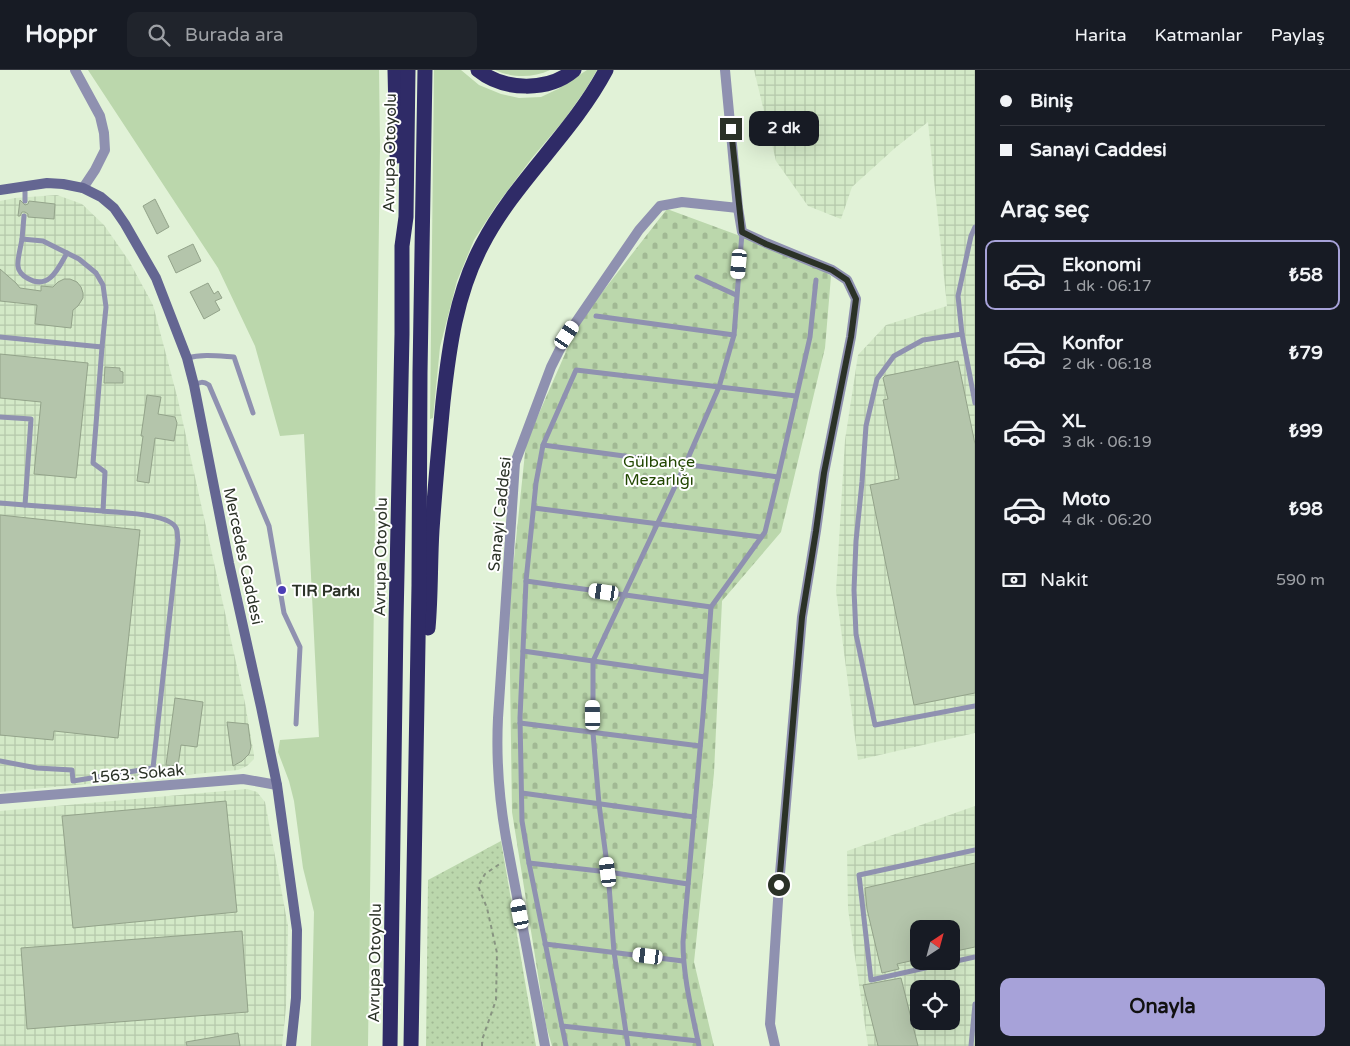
<!DOCTYPE html>
<html lang="tr">
<head>
<meta charset="utf-8">
<style>
  :root { --surface:#171b24; --page:#20242c; --text:#f1f3f6; --muted:#9ea1a6; --line:#363941; --accent:#a7a2d9 }
  body { margin:0; font-family:"Varela Round",sans-serif; background:var(--page); color:var(--text); height:100vh; display:flex; flex-direction:column; font-size:19px; white-space:nowrap }
  * { box-sizing:border-box; margin:0 }
  p { font-size:16px; color:var(--muted) }
  .icon { flex:none; width:28px; height:28px; fill:none; stroke:currentColor; stroke-width:2; stroke-linecap:round; stroke-linejoin:round }
  .map { position:relative; flex:1; overflow:hidden }
  .sheet { display:flex; flex-direction:column; background:var(--surface); width:375px }
  .sheet>* { flex:none }
  .banner { display:grid; align-content:center; height:110px; padding:0 25px; background:var(--surface) }
  .needle { width:32px; rotate:36deg }
  .buttons { position:absolute; left:910px; top:850px; display:grid; gap:10px }
  .buttons a { display:grid; place-items:center; width:50px; height:50px; border-radius:10px; background:var(--surface); box-shadow:0 5px 20px #0002; font-size:25px }
  .end { position:absolute; width:22px; height:22px; margin:-11px; border:6px solid #2b3227; background:#fff; box-shadow:0 0 0 2px #fff }
  .from { border-radius:50% }
  .bubble { position:absolute; height:35px; border-radius:10px; background:var(--surface); box-shadow:0 5px 20px #0002; font-size:16px; font-weight:700; line-height:35px; text-align:center }
  .car { position:absolute; width:15px; height:30px; margin:-15px -8px; border-radius:6px; box-shadow:0 0 4px 1px #0007; background:linear-gradient(#fff 24%,#345 0 40%,#fff 0 76%,#345 0 86%,#fff 0) }
  .banner b { display:flex; align-items:center; gap:18px; height:48px; font-size:19px }
  .banner b+b { border-top:1px solid var(--line) }
  .banner i { width:12px; height:12px; background:var(--text) }
  ul { padding:0; list-style:none }
  li { display:flex; align-items:center; gap:15px; height:70px; margin:0 10px 8px; padding:0 15px; border:2px solid transparent; border-radius:10px }
  li div { flex:1 }
  li b { display:block; font-size:19px }
  li em { font-style:normal; font-weight:700 }
  li.selected { border-color:var(--accent) }
  li>.icon { width:45px; height:45px; stroke-width:1.5 }
  h2 { padding:0 25px; font-size:22px; line-height:60px }
  .pay { display:flex; align-items:center; gap:12px; height:55px; padding:0 25px; font-size:19px }
  .pay p { margin-inline-start:auto }
  .primary-button { display:flex; gap:10px; margin-top:auto; padding:10px 25px }
  .primary-button a { flex:1; height:58px; border-radius:10px; background:var(--accent); color:#111; font-size:20px; font-weight:700; line-height:58px; text-align:center }
  header { display:flex; align-items:center; gap:30px; box-sizing:border-box; height:70px; padding:0 25px; background:var(--surface); border-bottom:1px solid var(--line) }
  header strong { font-size:24px }
  nav { display:flex; gap:28px; margin-inline-start:auto; font-size:18px }
  .search { width:350px; height:45px; background:var(--page); display:flex; align-items:center; gap:12px; box-sizing:border-box; padding:0 18px; border-radius:10px; color:var(--muted); font-size:19px }
  main { display:flex; flex:1; min-height:0 }
  .map>svg:first-child { display:block }
</style>
</head>
<body>
<header>
<strong>Hoppr</strong>
<div class="search"><svg class="icon" aria-label="search" viewBox="0 0 24 24"><circle cx="10" cy="10" r="6"/><path d="M15 15l6 6"/></svg>Burada ara</div>
<nav><a>Harita</a><a>Katmanlar</a><a>Paylaş</a></nav>
</header>
<main>
<div class="map">
<svg width="975" height="976" viewBox="0 0 975 976">
  <defs>
    <pattern id="industrial-grid" width="8" height="8" patternUnits="userSpaceOnUse" patternTransform="scale(1.25)"><rect width="8" height="8" fill="#d3e9c7"/><path d="M0 4h8M4 0v8" fill="none" stroke="#b5c8ab"/></pattern>
    <pattern id="cemetery-stones" width="16" height="16" patternUnits="userSpaceOnUse" patternTransform="scale(1.25)"><rect width="16" height="16" fill="#bbd7ac"/><path d="M2 7V4a2 2 0 0 1 4 0v3zM10 15v-3a2 2 0 0 1 4 0v3z" fill="#a1b994"/></pattern>
    <pattern id="park-dots" width="8" height="8" patternUnits="userSpaceOnUse" patternTransform="scale(1.25)"><rect width="8" height="8" fill="#bbd7ac"/><path d="M2 2h.1M6 6h.1" fill="none" stroke="#a1b994" stroke-width="1.8" stroke-linecap="round"/></pattern>
  </defs>
  <rect width="100%" height="100%" fill="#e1f2d7"/>
  <!-- industrial -->
  <g fill="url(#industrial-grid)" fill-rule="evenodd">
    <path d="M754,0h221v663l-117,27 -22,-169 9,-151 13,-85 28,-30 61,-19 -19,-184 -33,26 -43,39 -11,32 -33,-13 -32,-45z"/>
    <path d="M57,125l25,9 22,21 25,36 24,44 25,95 67,303 9,52v4l-7,7 -9,4 -238,22v-591l15,-3z"/>
    <path d="M247,719l10,3 8,10 23,124 -2,82 -4,38h-282v-235z"/>
    <path d="M975,736v240h-107l-20,-137 -1,-58zM919,859h32v32h-32zM919,919h32v32h-32z"/>
  </g>
  <!-- green -->
  <g fill="#bbd7ac">
    <path d="M88,0h291l1,76 -12,900h-57l3,-134 -11,-44 -9,-67 -5,-20 -11,-29 2,-12 39,-3 -15,-303 -24,2 -25,-90 -37,-78z"/>
    <path d="M434,0h27l18,15 22,9 18,4 22,-1 17,-8 29,-19h10l-11,19 -22,31 -32,38 -36,48 -22,34 -17,41 -17,66 -7,71 -3,1z"/>
    <path d="M495,0h55c-17,8 -38,8 -55,0z"/>
  </g>
  <!-- cemetery -->
  <path fill="url(#cemetery-stones)" d="M667,139l144,53 20,14 -6,72 -44,184 -59,69 -8,172 -20,189 20,84h-162l-6,-21 -34,-213 -3,-205 17,-164 53,-121z"/>
  <!-- park -->
  <path fill="url(#park-dots)" d="M501,771l35,205h-110l2,-166z"/>
  <!-- building -->
  <g fill="#b4c5ab" stroke="#93a38a">
    <path d="M155,129l14,28 -12,7 -14,-28z"/>
    <path d="M20,130l5,5 3,-1 1,-3 26,3 -1,15 -26,-2v-3l-3,-2h-3l-2,4h-2z"/>
    <path d="M193,174l8,17 -25,12 -8,-17z"/>
    <path d="M0,199l16,14 4,5 21,3v-5l12,1 5,-5 6,-3h6l7,3 4,5 2,6v5l-5,8 -5,4 -2,18 -36,-4 2,-19 -37,-4z"/>
    <path d="M208,213l6,11 4,-3 4,7 -7,3 5,9 -16,9 -14,-27z"/>
    <path d="M0,284l88,9 -12,115 -42,-4 7,-72 -41,-4z"/>
    <path d="M958,291l17,83v249l-61,12 -44,-220 29,-6 -16,-79 5,-1 -5,-21 2,-2z"/>
    <path d="M105,297l15,1v3l3,1v11h-19z"/>
    <path d="M147,325l14,2 -3,17 17,3 2,6 -3,18 -19,-3 -6,45 -12,-2 6,-45h-2z"/>
    <path d="M0,445l140,15 -22,208 -64,-7 -1,9 -53,-5z"/>
    <path d="M175,628l28,4 -6,45 -16,-2 -3,21 -12,-1z"/>
    <path d="M227,652l21,2 3,23 -2,7 -7,7 -9,5z"/>
    <path d="M226,731l11,111 -164,16 -11,-112z"/>
    <path d="M975,793v84l-24,5v-23h-32v30l-22,5 2,5 -17,4 -15,-64 -2,-21z"/>
    <path d="M242,861l6,81 -221,17 -6,-81z"/>
    <path d="M901,908l17,68h-40l-15,-61z"/>
    <path d="M238,963l2,13h-53l-1,-4z"/>
  </g>
  <g fill="none" stroke-linecap="round" stroke-linejoin="round">
    <!-- path -->
    <path stroke="#889481" stroke-width="2" stroke-dasharray="4 4" stroke-linecap="butt" d="M482,976v-6l14,-40 1,-47 -10,-45 -9,-22 7,-12 16,-11"/>
    <!-- lane -->
    <g stroke="#8f91b0" stroke-width="5">
      <path d="M25,131v-15"/>
      <path d="M22,169c-1,7 -5,21 -4,27 0,5 5,10 9,12 22,13 31,-9 40,-25"/>
      <path d="M697,207l39,18"/>
      <path d="M596,246l138,19"/>
      <path d="M962,264l-4,-38 13,-60 4,-9"/>
      <path d="M0,267l102,10 4,-40 -3,-22 -7,-12 -17,-14 -36,-18 -21,-2 2,-23"/>
      <path d="M187,288c15,-4 31,-2 47,-1l19,56"/>
      <path d="M194,315c6,-3 9,-4 15,0l60,141 15,87 16,34 -4,77"/>
      <path d="M975,333l-13,-69 -39,6 -29,16 -17,23 -11,47 -4,56 -6,59 -2,49 2,44 19,91 100,-19"/>
      <path d="M0,347l31,2 -6,86 78,6"/>
      <path d="M543,375l235,32"/>
      <path d="M0,433l25,2"/>
      <path d="M534,438l227,29"/>
      <path d="M526,511l185,26"/>
      <path d="M523,581l182,26"/>
      <path d="M520,653l180,23"/>
      <path d="M0,691l37,7 35,2 1,11 80,-13 25,-228c-1,-3 0,-9 -2,-12 -7,-15 -58,-15 -73,-17l2,-39 -12,-9 9,-116"/>
      <path d="M522,723l172,24"/>
      <path d="M975,780l-116,25 12,105 104,-23"/>
      <path d="M529,793l79,9 80,12"/>
      <path d="M545,874l138,17"/>
      <path d="M562,956l136,15"/>
      <path d="M566,976l-37,-183 -7,-42 -2,-103 6,-137 10,-98 7,-38 33,-75 220,26"/>
      <path d="M628,976l-14,-94 -6,-80 -9,-68 -6,-71v-72l92,-196 34,-78 15,-52 8,-102"/>
      <path d="M699,976c-7,-34 -16,-69 -16,-104l20,-227 8,-108 54,-75 12,-50 33,-145 6,-57"/>
      <path d="M971,976l4,-42"/>
    </g>
    <!-- street -->
    <g stroke="#8f91b0" stroke-width="10">
      <path d="M75,0l25,46 4,17 1,17 -10,20 -12,18"/>
      <path d="M738,138l4,24 24,11 66,27 15,10 9,19 -5,38 -27,136 -8,58 -14,86 -23,268 -9,139 5,22"/>
      <path d="M0,729l243,-20 34,6"/>
      <path d="M545,976l-39,-208c-7,-40 -10,-79 -8,-120l17,-255 36,-96 16,-32 72,-105 21,-24 22,-4 56,6 -13,-138"/>
    </g>
    <!-- secondary -->
    <path stroke="#646692" stroke-width="10" d="M0,120l47,-7 16,1 20,4 18,9 13,11 11,16 31,54 31,80 7,27 35,178 32,144 16,78 20,145 -1,68 -5,48"/>
    <!-- highway -->
    <g stroke="#2f2b67" stroke-width="15">
      <path d="M395,0l2,86"/>
      <path d="M478,0c26,21 70,22 96,0"/>
      <path d="M428,558c3,-33 2,-66 4,-98 3,-43 7,-86 11,-128 6,-54 13,-108 39,-157 33,-64 90,-111 124,-175"/>
      <path d="M390,976l6,-425 6,-287v-88l4,-29 2,-147"/>
      <path d="M411,976l8,-461 1,-212 5,-303"/>
    </g>
  </g>
  <g fill="none" stroke-linecap="round" stroke-linejoin="round">
    <!-- route -->
    <path stroke="#2b3227" stroke-width="6" d="M731,59l11,103 24,12 66,26 15,10 9,19 -5,38 -27,136 -8,58 -14,86 -23,268"/>
  </g>
  <!-- markers -->
  <circle fill="#4c3eb5" stroke="#fff" stroke-width="2" cx="282" cy="520" r="5"/>
  <g text-anchor="middle" stroke-width="4" stroke-linejoin="round" paint-order="stroke">
    <!-- street labels -->
    <g font-size="16" fill="#2b3227" stroke="#fff">
      <text transform="translate(389 83) rotate(-89)" y="6">Avrupa Otoyolu</text>
      <text transform="translate(499 444) rotate(-84)" y="6">Sanayi Caddesi</text>
      <text transform="translate(244 486) rotate(78)" y="6">Mercedes Caddesi</text>
      <text transform="translate(380 487) rotate(-89)" y="6">Avrupa Otoyolu</text>
      <text transform="translate(137 703) rotate(-5)" y="6">1563. Sokak</text>
      <text transform="translate(374 893) rotate(-89)" y="6">Avrupa Otoyolu</text>
    </g>
    <!-- park labels -->
    <g font-size="16" fill="#214600" stroke="#fff">
      <text x="659" y="397">Gülbahçe<tspan x="659" dy="18">Mezarlığı</tspan></text>
    </g>
    <!-- poi labels -->
    <g font-size="16" font-weight="bold" fill="#2b3227" stroke="#fff" text-anchor="start">
      <text x="292" y="526">TIR Parkı</text>
    </g>
  </g>
</svg>
<div class="buttons">
<a><svg class="needle" viewBox="-14 -14 28 28"><path d="M0-13l5 13h-10z" fill="#e53935"/><path d="M0 13l5-13h-10z" fill="#9ea1a6"/></svg></a>
<a><svg class="icon" aria-label="locate" viewBox="0 0 24 24"><circle cx="12" cy="12" r="6"/><path d="M12 2v4M12 18v4M2 12h4M18 12h4"/></svg></a>
</div>
<i class="end from" style="left:779px;top:815px"></i>
<i class="end" style="left:731px;top:59px"></i>
<div class="bubble" style="left:749px;top:41px;width:70px">2 dk</div>
<i class="car" style="left:739px;top:194px;rotate:185deg"></i>
<i class="car" style="left:567px;top:265px;rotate:34deg"></i>
<i class="car" style="left:604px;top:522px;rotate:278deg"></i>
<i class="car" style="left:593px;top:645px;rotate:359deg"></i>
<i class="car" style="left:608px;top:802px;rotate:353deg"></i>
<i class="car" style="left:520px;top:844px;rotate:349deg"></i>
<i class="car" style="left:648px;top:886px;rotate:277deg"></i>
</div>
<section class="sheet">
<div class="banner">
<b><i class="from"></i>Biniş</b>
<b><i></i>Sanayi Caddesi</b>
</div>
<h2>Araç seç</h2>
<ul>
<li class="selected"><svg class="icon" aria-label="car" viewBox="0 0 24 24"><path d="M5 17H2v-5l4-1 3-4h7l3 4 3 1v5h-3M9 17h6M6 11h13"/><circle cx="7" cy="17" r="2"/><circle cx="17" cy="17" r="2"/></svg><div><b>Ekonomi</b><p>1 dk · 06:17</p></div><em>₺58</em></li>
<li><svg class="icon" aria-label="car" viewBox="0 0 24 24"><path d="M5 17H2v-5l4-1 3-4h7l3 4 3 1v5h-3M9 17h6M6 11h13"/><circle cx="7" cy="17" r="2"/><circle cx="17" cy="17" r="2"/></svg><div><b>Konfor</b><p>2 dk · 06:18</p></div><em>₺79</em></li>
<li><svg class="icon" aria-label="car" viewBox="0 0 24 24"><path d="M5 17H2v-5l4-1 3-4h7l3 4 3 1v5h-3M9 17h6M6 11h13"/><circle cx="7" cy="17" r="2"/><circle cx="17" cy="17" r="2"/></svg><div><b>XL</b><p>3 dk · 06:19</p></div><em>₺99</em></li>
<li><svg class="icon" aria-label="car" viewBox="0 0 24 24"><path d="M5 17H2v-5l4-1 3-4h7l3 4 3 1v5h-3M9 17h6M6 11h13"/><circle cx="7" cy="17" r="2"/><circle cx="17" cy="17" r="2"/></svg><div><b>Moto</b><p>4 dk · 06:20</p></div><em>₺98</em></li>
</ul>
<div class="pay"><svg class="icon" aria-label="cash" viewBox="0 0 24 24"><path d="M3 7h18v10H3z"/><circle cx="12" cy="12" r="2"/></svg>Nakit<p>590 m</p></div>
<div class="primary-button"><a>Onayla</a></div>
</section>
</main>
</body>
</html>
